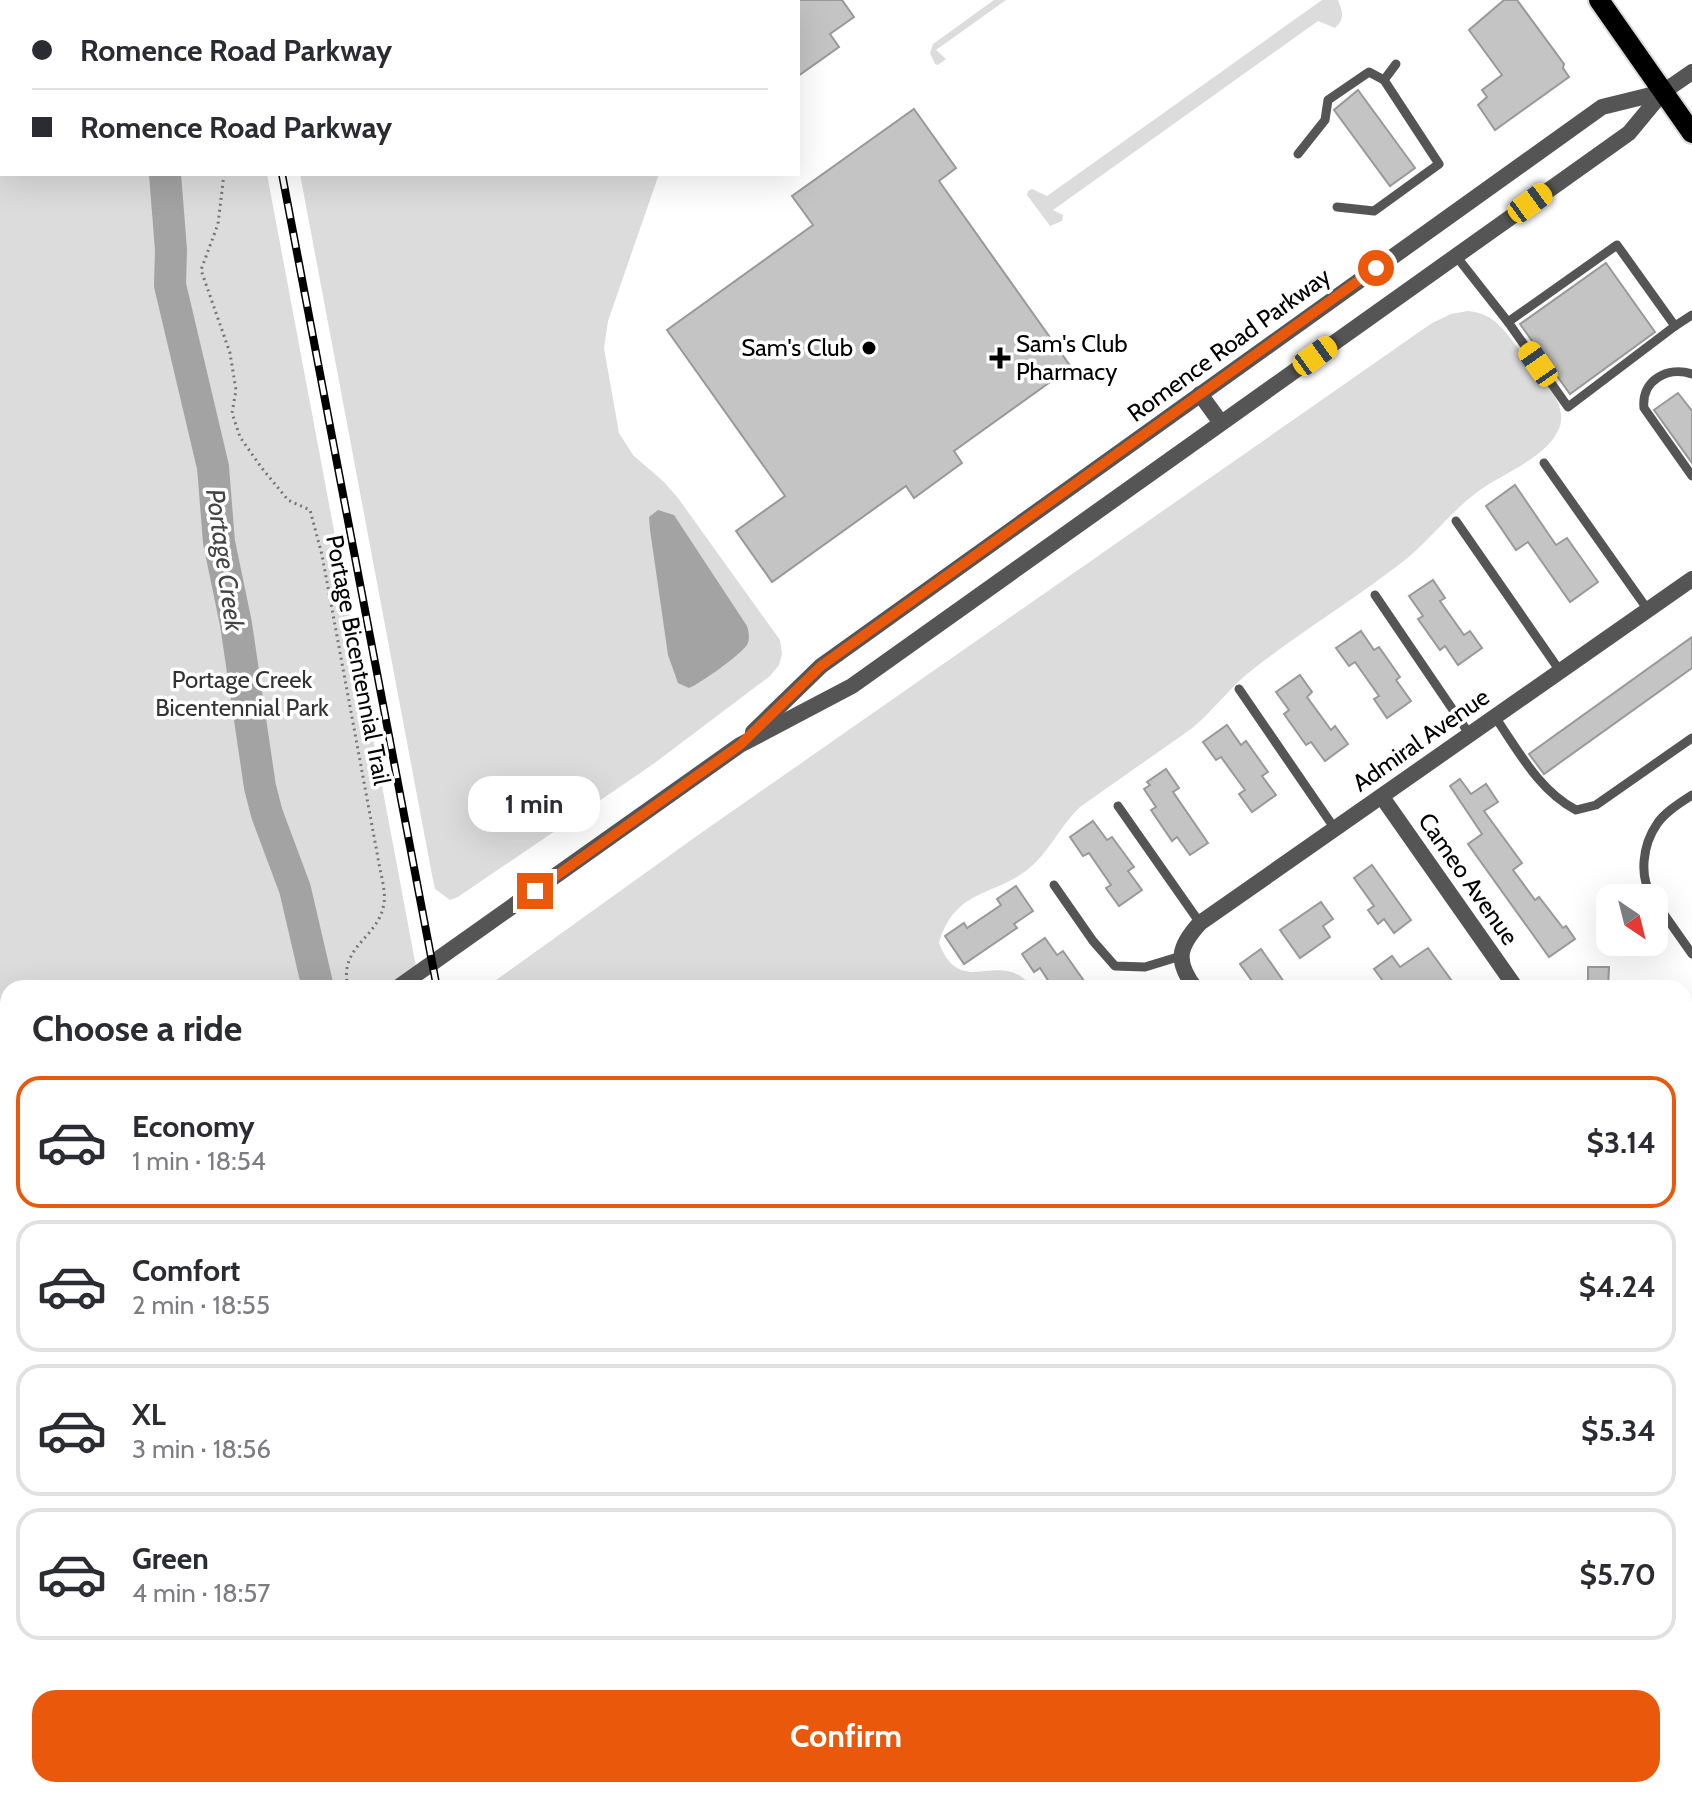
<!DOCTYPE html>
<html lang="en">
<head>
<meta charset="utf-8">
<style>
  :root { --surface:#fff; --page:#f7f7f7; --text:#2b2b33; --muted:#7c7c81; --line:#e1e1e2; --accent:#ea580c }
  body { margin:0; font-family:Cabin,sans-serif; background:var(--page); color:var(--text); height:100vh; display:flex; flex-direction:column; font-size:30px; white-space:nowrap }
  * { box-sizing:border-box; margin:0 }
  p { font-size:26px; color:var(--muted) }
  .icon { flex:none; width:44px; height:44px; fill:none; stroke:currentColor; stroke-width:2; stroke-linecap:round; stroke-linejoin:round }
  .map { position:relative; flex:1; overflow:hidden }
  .side { position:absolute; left:0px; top:980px; width:1692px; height:818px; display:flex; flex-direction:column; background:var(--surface); border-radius:24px 24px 0 0; box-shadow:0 8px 32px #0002 }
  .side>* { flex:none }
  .top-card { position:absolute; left:0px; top:0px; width:800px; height:176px; box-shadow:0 8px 32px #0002; display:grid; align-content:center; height:176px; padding:0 32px; background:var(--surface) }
  .needle { width:52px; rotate:145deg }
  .controls { position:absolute; left:1596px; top:884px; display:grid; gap:16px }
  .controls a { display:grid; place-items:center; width:72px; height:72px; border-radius:16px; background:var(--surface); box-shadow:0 8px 32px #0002; font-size:40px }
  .end { position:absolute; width:36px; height:36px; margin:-18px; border:10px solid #ea580c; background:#fff; box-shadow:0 0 0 4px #fff }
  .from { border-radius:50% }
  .bubble { position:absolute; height:56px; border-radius:24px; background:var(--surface); box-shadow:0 8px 32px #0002; font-size:26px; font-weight:700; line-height:56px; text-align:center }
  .car { position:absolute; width:24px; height:48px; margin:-24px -12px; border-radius:10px; box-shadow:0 0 6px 2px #0007; background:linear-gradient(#f5c518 24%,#345 0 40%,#f5c518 0 76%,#345 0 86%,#f5c518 0) }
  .top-card b { display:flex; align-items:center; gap:28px; height:76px; font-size:30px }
  .top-card b+b { border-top:2px solid var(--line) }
  .top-card i { width:20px; height:20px; background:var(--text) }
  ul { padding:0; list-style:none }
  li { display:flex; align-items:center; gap:24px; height:132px; margin:0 16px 12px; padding:0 16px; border:4px solid var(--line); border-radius:24px }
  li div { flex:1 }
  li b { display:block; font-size:30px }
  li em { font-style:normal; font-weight:700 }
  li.selected { border-color:var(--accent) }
  li>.icon { width:72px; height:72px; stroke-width:1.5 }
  h2 { padding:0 32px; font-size:36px; line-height:96px }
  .primary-button { display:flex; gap:16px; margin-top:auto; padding:16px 32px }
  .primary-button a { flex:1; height:92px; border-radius:24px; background:var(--accent); color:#fff; font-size:32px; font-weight:700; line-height:92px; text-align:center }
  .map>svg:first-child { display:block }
</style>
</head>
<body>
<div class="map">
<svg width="1692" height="1797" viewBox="0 0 1692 1797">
  <rect width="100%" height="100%" fill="#fff"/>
  <!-- green -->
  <g fill="#dcdcdc">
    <path d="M0,0h237l1,2h-236v172h265l153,814h-412v229l-8,4z"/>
    <path d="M305,0h430l-431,2z"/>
    <path d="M994,0h12l-70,50 10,9 -8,6 -3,-1 -5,-11 3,-9z"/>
    <path d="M1322,0h16c5,13 7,18 -3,28l-17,-7 -265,189 10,5 -1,6 -12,5 -23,-31 1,-4 4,-2 15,7z"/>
    <path d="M300,174h359l-51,147 -4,27 15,85 14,22 31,27 14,16 102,142 2,14 -3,11 -9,11 -118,89 -194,132 -8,3 -15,-11 -3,-14z"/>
    <path d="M1468,311c29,2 41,26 58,48 13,17 42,43 34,67 -11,31 -55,46 -80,64 -28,20 -48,48 -75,70 -51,40 -107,73 -158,114 -20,17 -35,38 -56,55l-111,78c-20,19 -31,46 -53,63 -35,27 -72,19 -88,73 23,59 61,2 94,45h-548l216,-155 731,-510 19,-9z"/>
    <path d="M8,1307v483h557l1,7h-566v-484z"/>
    <path d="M604,1790h397l3,7h-399z"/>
    <path d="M1096,1790h376l5,7h-391z"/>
  </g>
  <!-- water -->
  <path fill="#a3a3a3" d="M658,510l16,5 73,111c2,7 3,13 0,19 -7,10 -46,38 -58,43l-11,-5 -10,-28 -18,-125 -1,-13z"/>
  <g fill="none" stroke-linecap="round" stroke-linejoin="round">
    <!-- river -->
    <g stroke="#a3a3a3" stroke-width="32">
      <path d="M288,2l2,-2"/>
      <path d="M165,174l6,76 -1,35 43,182 6,75 17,82 24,163 7,27 28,75 23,99"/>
      <path d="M48,1797l2,-7"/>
    </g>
  </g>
  <!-- building -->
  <g fill="#c4c4c4" stroke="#999" stroke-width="2">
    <path d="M798,0h44l12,17 -24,17 9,13 -41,29z"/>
    <path d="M1504,0h13l47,64 -1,4 6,9 -74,53 -17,-25 9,-8 -5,-7 20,-15 -33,-45z"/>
    <path d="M1358,90l57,78 -25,18 -56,-76z"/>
    <path d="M914,109l42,59 -17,13 132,186 -117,84 8,12 -48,35 -8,-12 -134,96 -36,-51 49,-35 -118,-166 146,-105 -21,-29z"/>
    <path d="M1606,263l49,69 -85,62 -50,-70z"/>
    <path d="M1678,393l14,18v52l-38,-53z"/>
    <path d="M1515,485l41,60 11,-7 31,44 -28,20 -42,-60 -12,8 -30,-44z"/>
    <path d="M1433,580l12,18 -5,3 24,34 6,-4 12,17 -24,17 -13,-19 -5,4 -22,-31 5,-3 -14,-20z"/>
    <path d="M1361,631l13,19 5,-3 21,30 -4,3 15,21 -24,17 -13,-19 5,-3 -24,-34 -6,4 -13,-18z"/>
    <path d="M1692,637v31l-148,106 -15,-20z"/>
    <path d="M1300,675l12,17 -5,5 24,33 4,-4 13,18 -23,17 -14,-19 -5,3 -22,-31 5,-4 -13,-18z"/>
    <path d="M1227,725l14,20 5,-4 22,31 -6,4 14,19 -24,17 -13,-18 6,-4 -24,-33 -5,3 -13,-18z"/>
    <path d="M1166,769l13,19 -6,4 35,51 -18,12 -13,-18 -5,4 -21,-31 5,-3 -12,-18 6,-4 -3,-3z"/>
    <path d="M1460,779l11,15 15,-10 12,18 -14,9 38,52 -9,7 22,30 4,-3 24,31 3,-2 9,13 -26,18 -81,-113 14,-10 -32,-48z"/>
    <path d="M1093,821l14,19 5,-3 22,30 -6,4 14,19 -23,16 -13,-18 5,-3 -22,-32 -6,3 -13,-19z"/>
    <path d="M1372,865l39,55 -17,13 -10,-14 -6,5 -10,-14 6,-4 -20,-28z"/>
    <path d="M1016,886l17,25 -19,13 3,4 -53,36 -19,-28 19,-13 3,5 34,-23 -4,-6z"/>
    <path d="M1321,902l12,17 -10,7 7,11 -30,21 -20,-28z"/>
    <path d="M1045,938l12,17 6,-4 26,37h-36l-13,-20 -6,4 -12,-18z"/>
    <path d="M1428,948l29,40h-69l-14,-19 18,-13 8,11z"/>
    <path d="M1261,949l21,30 7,9h-32l-17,-24z"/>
    <path d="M1588,967h21l-1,21h-20z"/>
  </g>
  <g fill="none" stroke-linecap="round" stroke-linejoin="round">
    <!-- primary casing -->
    <g stroke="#dbdbdb" stroke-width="24">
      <path id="primary" d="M1599,0l93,133"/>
    </g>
    <!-- path -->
    <g stroke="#777" stroke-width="3" stroke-dasharray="2 4" stroke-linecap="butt">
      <path d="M224,0v2"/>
      <path d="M224,174l-6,50 -17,46 29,83 6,37 -4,23 8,24 21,30 27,33 22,10 12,45 56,303c2,14 8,32 6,45 -5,36 -46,42 -36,85"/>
      <path d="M351,988l3,-2"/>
      <path d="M0,1234l8,-5"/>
      <path d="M253,1790l3,7"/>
      <path d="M538,1790l2,7"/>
    </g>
    <!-- service -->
    <g stroke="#555" stroke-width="9">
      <path d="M1298,154l27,-34 3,-20 41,-28 15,8"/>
      <path d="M1337,207l37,4 65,-47 -55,-84 12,-16"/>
      <path d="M1456,256l52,66 109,-77 58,81 17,-11"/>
      <path d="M1508,322l60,85 107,-81"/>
      <path d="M1692,374c-24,-8 -51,6 -48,34l48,68"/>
      <path d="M1544,463l104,147"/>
      <path d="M1456,521l104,150"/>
      <path d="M1375,595l95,140"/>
      <path d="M1239,689l96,140"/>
      <path d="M1495,717c23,33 44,74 81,93l20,-5 96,-67"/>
      <path d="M1118,806l82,117"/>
      <path d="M1054,885l39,56 22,25 30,1 36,-11"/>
      <path d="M1653,898c-15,-21 -10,-54 4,-74 8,-12 23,-21 35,-29"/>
      <path d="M1654,900l38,54"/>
      <path d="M1684,1133l8,-38"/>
    </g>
    <!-- minor -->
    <g stroke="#555" stroke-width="16">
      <path d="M1382,797l134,191"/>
      <path d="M1195,988c-20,-27 -17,-41 5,-65l492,-344"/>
    </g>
    <!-- tertiary -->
    <g stroke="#555" stroke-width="16">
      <path d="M1200,394l21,29"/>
      <path d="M753,732l68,-66 781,-559 61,-15"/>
      <path d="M397,988l343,-243 112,-59 777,-553 34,-41 29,-20"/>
      <path d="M0,1270l8,-5"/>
    </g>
    <!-- primary -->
    <use href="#primary" stroke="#000" stroke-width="20"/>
    <!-- rail casing -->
    <g stroke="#000" stroke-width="8">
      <g id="rail">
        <path d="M250,0v2"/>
        <path d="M282,174l155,814"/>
        <path d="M590,1790l1,7"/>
      </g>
    </g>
    <!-- rail -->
    <use href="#rail" stroke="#fff" stroke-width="5" stroke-dasharray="15" stroke-linecap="butt"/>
  </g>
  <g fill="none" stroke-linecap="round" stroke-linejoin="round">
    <!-- route -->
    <path stroke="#ea580c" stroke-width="10" d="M535,891l205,-146 81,-79 555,-398"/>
  </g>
  <!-- markers -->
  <g fill="#000" stroke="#fff" stroke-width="3">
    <circle cx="869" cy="348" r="8"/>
    <path d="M996 346h8v8h8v8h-8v8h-8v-8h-8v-8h8z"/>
  </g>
  <g text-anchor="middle" stroke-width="7" stroke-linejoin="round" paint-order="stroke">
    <!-- poi labels -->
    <g font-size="24" fill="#000" stroke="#fff" text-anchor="start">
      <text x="1016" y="352">Sam's Club<tspan x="1016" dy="28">Pharmacy</tspan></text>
      <text x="853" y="356" text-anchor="end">Sam's Club</text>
    </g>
    <!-- street labels -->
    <g font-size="24" fill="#000" stroke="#fff">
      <text transform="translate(1229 345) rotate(-36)" y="8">Romence Road Parkway</text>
      <text transform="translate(358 660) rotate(79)" y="8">Portage Bicentennial Trail</text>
      <text transform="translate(1421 740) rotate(-35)" y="8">Admiral Avenue</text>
      <text transform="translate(1468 879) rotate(55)" y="8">Cameo Avenue</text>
    </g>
    <!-- park labels -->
    <g font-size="24" fill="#333" stroke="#fff">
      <text x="242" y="688">Portage Creek<tspan x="242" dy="28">Bicentennial Park</tspan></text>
    </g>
    <!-- water labels -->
    <g font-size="26" font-style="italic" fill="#444" stroke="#fff">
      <text transform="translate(225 560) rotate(82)" y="9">Portage Creek</text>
    </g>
  </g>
</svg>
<div class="controls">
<a><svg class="needle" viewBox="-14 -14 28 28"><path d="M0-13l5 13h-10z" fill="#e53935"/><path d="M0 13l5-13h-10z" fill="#7c7c81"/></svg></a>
</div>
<i class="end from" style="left:1376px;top:268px"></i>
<i class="end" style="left:535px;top:891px"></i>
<div class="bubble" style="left:468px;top:776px;width:132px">1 min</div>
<i class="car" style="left:1530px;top:203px;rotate:54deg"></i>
<i class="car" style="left:1315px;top:356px;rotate:54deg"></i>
<i class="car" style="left:1538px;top:364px;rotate:325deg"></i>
<div class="top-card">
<b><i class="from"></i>Romence Road Parkway</b>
<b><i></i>Romence Road Parkway</b>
</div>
<section class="side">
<h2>Choose a ride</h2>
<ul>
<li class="selected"><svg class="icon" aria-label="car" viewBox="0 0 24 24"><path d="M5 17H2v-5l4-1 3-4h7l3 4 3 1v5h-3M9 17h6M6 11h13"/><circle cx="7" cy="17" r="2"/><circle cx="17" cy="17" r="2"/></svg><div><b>Economy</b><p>1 min · 18:54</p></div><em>$3.14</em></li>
<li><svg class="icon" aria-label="car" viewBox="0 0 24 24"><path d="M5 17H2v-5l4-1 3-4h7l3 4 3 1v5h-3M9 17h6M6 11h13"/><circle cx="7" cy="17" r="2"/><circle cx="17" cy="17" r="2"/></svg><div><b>Comfort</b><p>2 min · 18:55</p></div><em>$4.24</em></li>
<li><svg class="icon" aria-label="car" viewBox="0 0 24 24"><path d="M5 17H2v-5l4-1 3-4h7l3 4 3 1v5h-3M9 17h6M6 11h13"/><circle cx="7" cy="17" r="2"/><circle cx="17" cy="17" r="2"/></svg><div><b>XL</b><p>3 min · 18:56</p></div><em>$5.34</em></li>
<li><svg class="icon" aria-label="car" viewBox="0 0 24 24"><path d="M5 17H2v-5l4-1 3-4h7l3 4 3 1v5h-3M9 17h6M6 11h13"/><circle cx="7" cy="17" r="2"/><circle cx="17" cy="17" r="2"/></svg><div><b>Green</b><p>4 min · 18:57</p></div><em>$5.70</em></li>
</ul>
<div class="primary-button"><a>Confirm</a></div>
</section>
</div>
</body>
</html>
